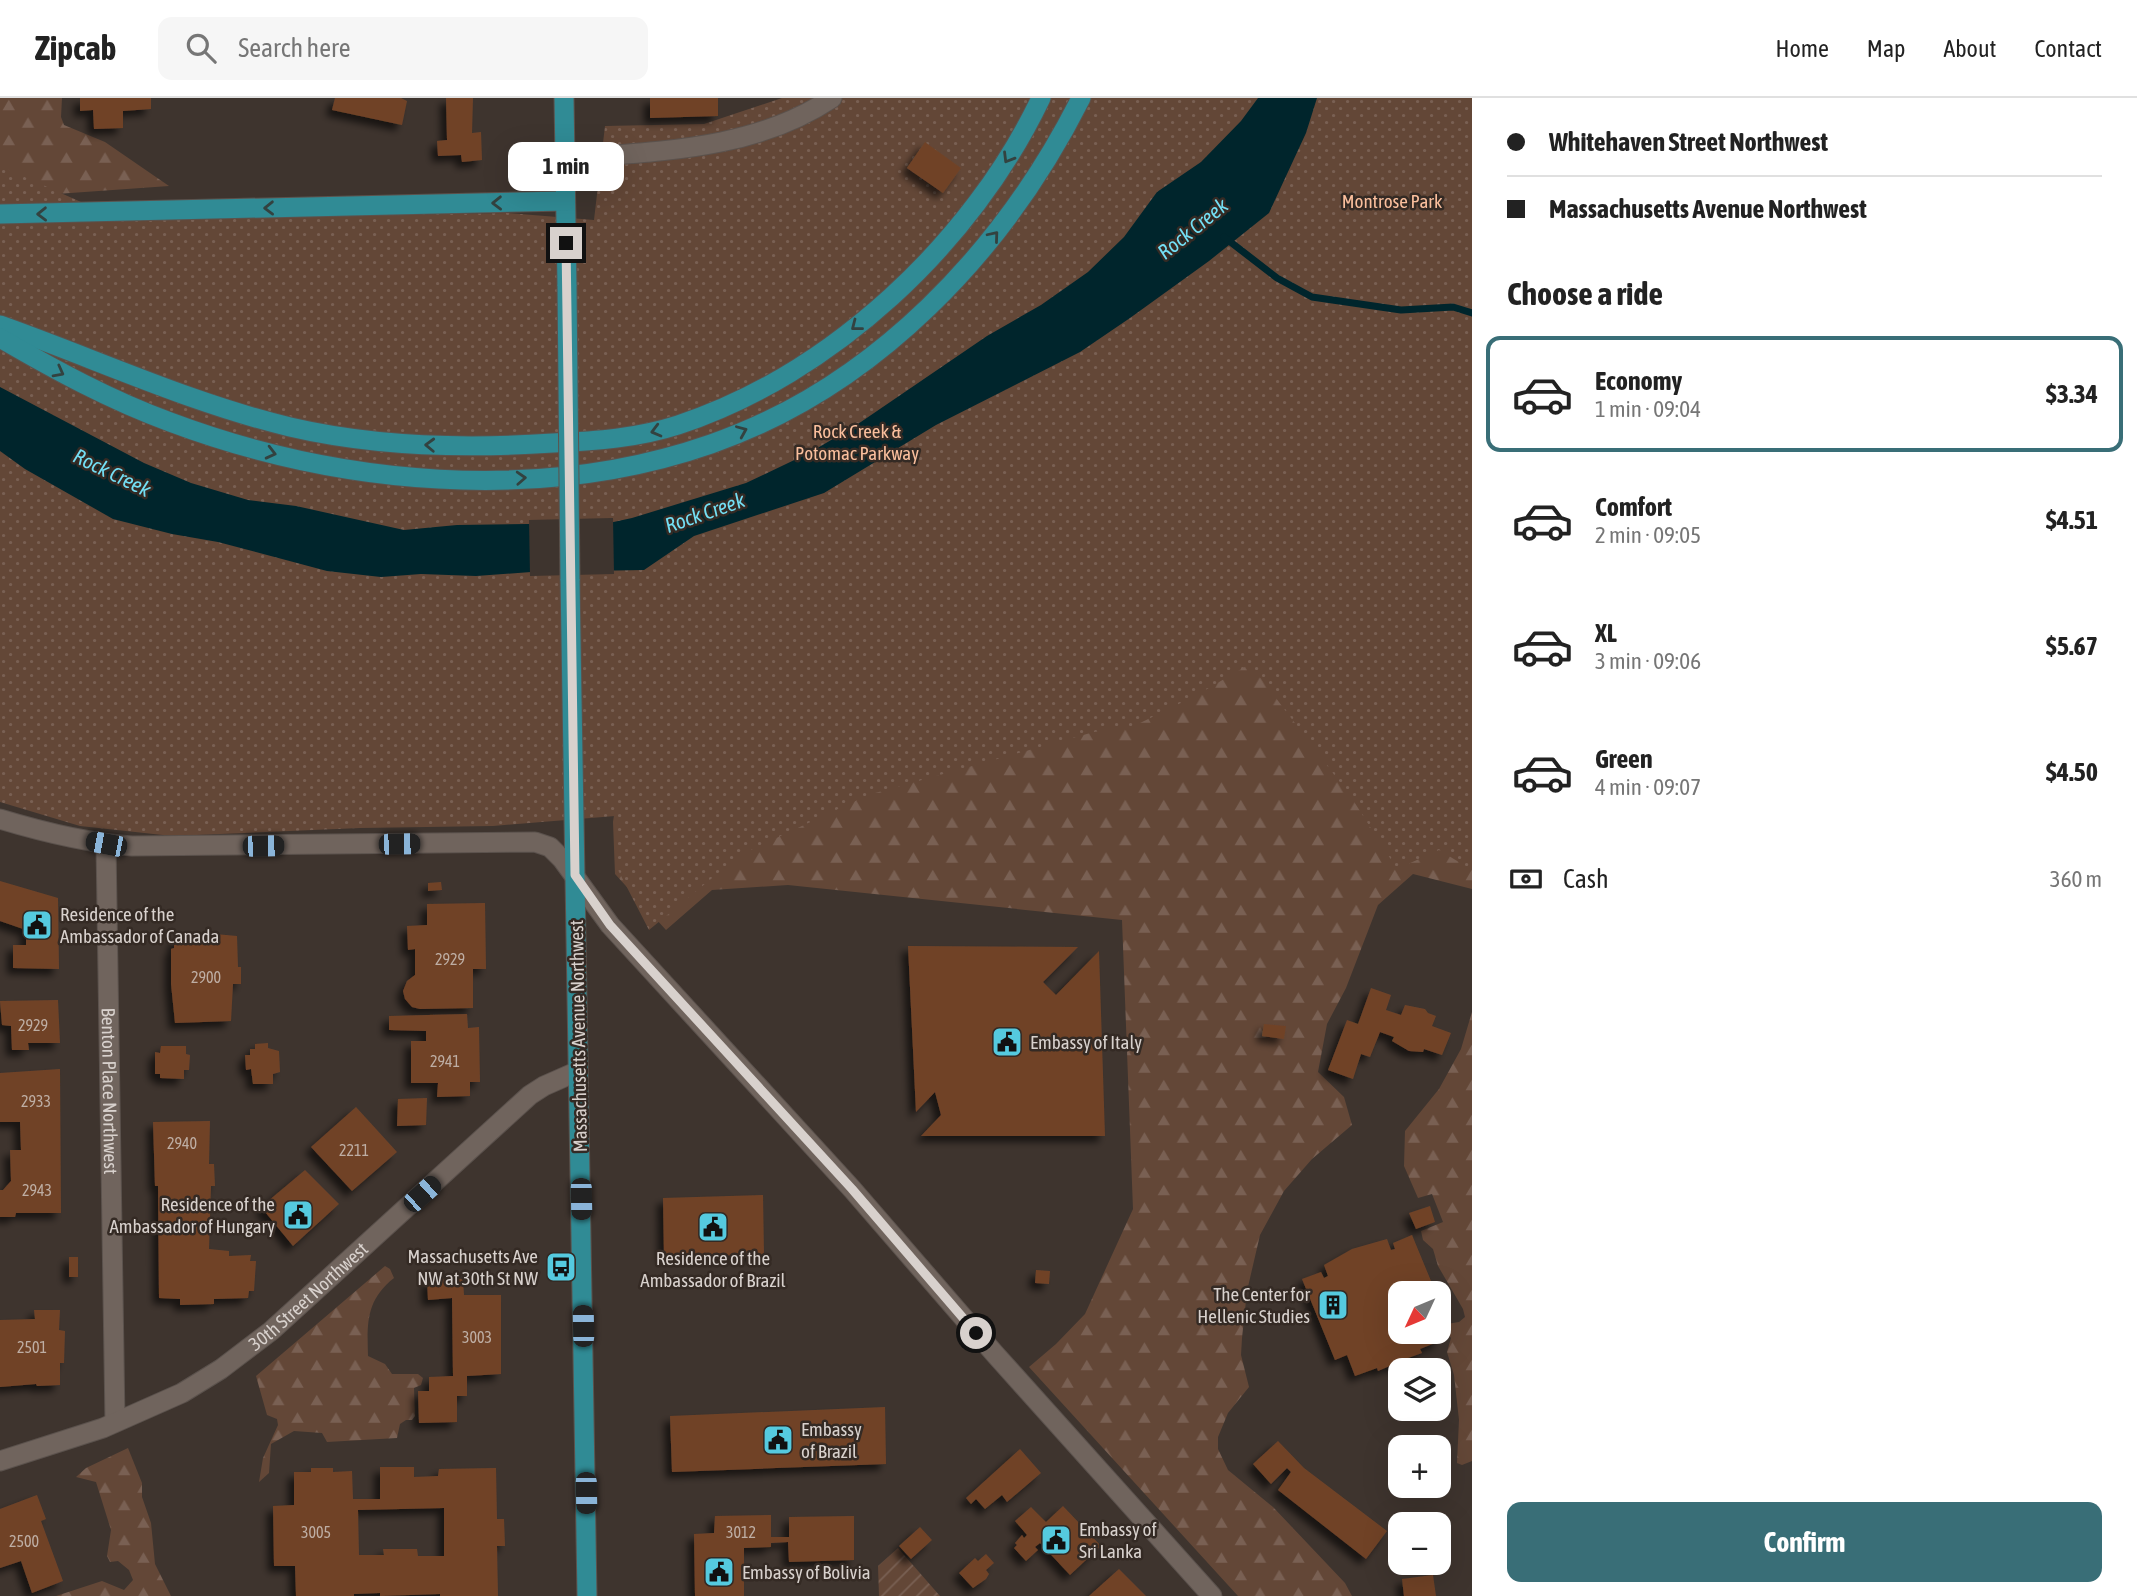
<!DOCTYPE html>
<html lang="en">
<head>
<meta charset="utf-8">
<style>
  :root { --surface:#fff; --page:#f6f6f6; --text:#222; --muted:#767676; --line:#e0e0e0; --accent:#396e77 }
  body { margin:0; font-family:"Asap Condensed",sans-serif; background:var(--page); color:var(--text); height:100vh; display:flex; flex-direction:column; font-size:26px; white-space:nowrap }
  * { box-sizing:border-box; margin:0 }
  p { font-size:23px; color:var(--muted) }
  .icon { flex:none; width:38px; height:38px; fill:none; stroke:currentColor; stroke-width:2; stroke-linecap:round; stroke-linejoin:round }
  .map { position:relative; flex:1; overflow:hidden }
  .drawer { display:flex; flex-direction:column; background:var(--surface); width:665px }
  .drawer>* { flex:none }
  .banner { display:grid; align-content:center; height:154px; padding:0 35px; background:var(--surface) }
  .needle { width:46px; rotate:226deg }
  .buttons { position:absolute; left:1388px; top:1183px; display:grid; gap:14px }
  .buttons a { display:grid; place-items:center; width:63px; height:63px; border-radius:14px; background:var(--surface); box-shadow:0 7px 28px #0002; font-size:35px }
  .end { position:absolute; width:32px; height:32px; margin:-16px; border:9px solid #d8d1cd; background:#111; box-shadow:0 0 0 4px #111 }
  .from { border-radius:50% }
  .bubble { position:absolute; height:49px; border-radius:14px; background:var(--surface); box-shadow:0 7px 28px #0002; font-size:23px; font-weight:700; line-height:49px; text-align:center }
  .car { position:absolute; width:21px; height:42px; margin:-21px -10px; border-radius:9px; box-shadow:0 0 5px 2px #0007; background:linear-gradient(#222 24%,#8ab4d8 0 40%,#222 0 76%,#8ab4d8 0 86%,#222 0) }
  .banner b { display:flex; align-items:center; gap:24px; height:66px; font-size:26px }
  .banner b+b { border-top:2px solid var(--line) }
  .banner i { width:18px; height:18px; background:var(--text) }
  ul { padding:0; list-style:none }
  li { display:flex; align-items:center; gap:21px; height:116px; margin:0 14px 10px; padding:0 21px; border:4px solid transparent; border-radius:14px }
  li div { flex:1 }
  li b { display:block; font-size:26px }
  li em { font-style:normal; font-weight:700 }
  li.active { border-color:var(--accent) }
  li>.icon { width:63px; height:63px; stroke-width:1.5 }
  h2 { padding:0 35px; font-size:32px; line-height:84px }
  .pay { display:flex; align-items:center; gap:18px; height:77px; padding:0 35px; font-size:26px }
  .pay p { margin-inline-start:auto }
  .button { display:flex; gap:14px; margin-top:auto; padding:14px 35px }
  .button a { flex:1; height:80px; border-radius:14px; background:var(--accent); color:#fff; font-size:28px; font-weight:700; line-height:80px; text-align:center }
  header { display:flex; align-items:center; gap:42px; box-sizing:border-box; height:98px; padding:0 35px; background:var(--surface); border-bottom:2px solid var(--line) }
  header strong { font-size:33px }
  nav { display:flex; gap:38px; margin-inline-start:auto; font-size:24px }
  .search { width:490px; height:63px; background:var(--page); display:flex; align-items:center; gap:18px; box-sizing:border-box; padding:0 24px; border-radius:14px; color:var(--muted); font-size:26px }
  main { display:flex; flex:1; min-height:0 }
  .map>svg:first-child { display:block }
</style>
</head>
<body>
<header>
<strong>Zipcab</strong>
<div class="search"><svg class="icon" aria-label="search" viewBox="0 0 24 24"><circle cx="10" cy="10" r="6"/><path d="M15 15l6 6"/></svg>Search here</div>
<nav><a>Home</a><a>Map</a><a>About</a><a>Contact</a></nav>
</header>
<main>
<div class="map">
<svg width="1472" height="1498" viewBox="0 0 1472 1498">
  <defs>
    <pattern id="forest-firs" width="22" height="20" patternUnits="userSpaceOnUse" patternTransform="scale(1.75)"><rect width="22" height="20" fill="#634737"/><path d="M5 1l3.5 6h-7zM16 11l3.5 6h-7z" fill="#796053"/></pattern>
    <pattern id="park-dots" width="8" height="8" patternUnits="userSpaceOnUse" patternTransform="scale(1.75)"><rect width="8" height="8" fill="#634737"/><path d="M2 2h.1M6 6h.1" fill="none" stroke="#796053" stroke-width="1.8" stroke-linecap="round"/></pattern>
    <pattern id="garden-furrows" width="10" height="10" patternUnits="userSpaceOnUse" patternTransform="scale(1.75)"><rect width="10" height="10" fill="#634737"/><path d="M-1 1l2-2M0 10L10 0M9 11l2-2" fill="none" stroke="#796053"/></pattern>
    <filter id="shadow"><feDropShadow dx="-6" dy="6" stdDeviation="3.5" flood-color="#0009"/></filter>
  </defs>
  <rect width="100%" height="100%" fill="#3e342e"/>
  <!-- forest -->
  <g fill="url(#forest-firs)">
    <path d="M0,0h62l-1,19 3,8 41,17 64,44 -169,12z"/>
    <path d="M1472,0v791l-59,-15 -35,31 -32,83 -19,36 -9,48 26,25 8,28 -40,34 -28,32 -24,44 -13,56 -5,47 -1,17 8,32 -21,26 -10,24v12l10,21 45,37 72,76 7,13h-114l-209,-229 27,-23 29,-30 48,-105 -11,-289 -334,-35 -76,5 -46,40 -51,-56 -2,-52 12,-79z"/>
    <path d="M1472,914v449l-10,4 -5,-2 2,-43 -5,-45 -7,-23 4,-14 -10,-13 18,-3 6,-5 -2,-8 -25,-43 -5,-17 -10,-9 -2,-9 22,-9 -11,-28 -14,4 -14,-32 1,-35 34,-42 22,-40z"/>
    <path d="M385,1168l5,3 4,9c-28,22 -27,45 -26,78l17,8 7,10h26l5,4 -2,7 -7,3 1,28 -3,4h-6l-6,4 -3,14 -70,4 -5,-9 -28,-2 -23,13 -2,29 -10,9 4,-24 15,-33 -1,-6 -10,-4 -11,-39z"/>
    <path d="M128,1350l14,35v14l9,26 4,41 16,32h-115l46,-15 22,9 9,-10 -4,-10 -11,-9 -8,1 -3,-6 4,-26 -15,-48 -20,-5 10,-9z"/>
  </g>
  <!-- park -->
  <path fill="url(#park-dots)" d="M782,0h690v772l-33,-20 -42,19 -46,-72 -101,-133 -55,32 -61,30 -40,6 -226,63 -128,60 -91,75 -31,-60 -3,-54 -122,10 -133,2 -188,8 -92,-10 -80,-24v-636l99,44 159,7 250,-4 86,7 11,-94 99,-2z"/>
  <!-- garden -->
  <path fill="url(#garden-furrows)" d="M898,1450l42,48h-61l-1,-30z"/>
  <!-- water -->
  <path fill="#00252c" d="M1258,0h59l-11,35 -37,80 -60,48 -79,57 -50,34 -144,73 -112,68 -130,43 -50,34 -113,2 -55,4 -55,-2 -40,3 -54,-6 -109,-29 -46,-8 -59,-15 -88,-50 -25,-18v-64l144,76 47,20 57,17 48,6 108,24 53,-5 152,-2 23,-5 114,-35 63,-30 46,-27 132,-90 54,-31 47,-33 36,-35 33,-45 44,-30 40,-41z"/>
  <!-- pier -->
  <path fill="#3e342e" d="M613,420l1,56 -84,2 -1,-56z"/>
  <g fill="none" stroke-linecap="round" stroke-linejoin="round">
    <!-- stream -->
    <path stroke="#00252c" stroke-width="7" d="M1224,139l53,41 35,19 89,13 52,-3 19,6"/>
  </g>
  <!-- building -->
  <g fill="#704328" fill-rule="evenodd" filter="url(#shadow)">
    <path d="M80,0h71v11l-28,2v17l-29,1 -1,-19 -13,1z"/>
    <path d="M335,0h66l6,3 -5,24 -70,-15z"/>
    <path d="M446,0h27l-1,35 9,-1 1,28 -20,2 -1,-7 -23,1 -1,-15 10,-1z"/>
    <path d="M650,0h68v18l-68,2z"/>
    <path d="M925,44l36,26 -18,25 -36,-25z"/>
    <path d="M0,783l58,17 1,71 -46,-1v-23h13v-15l-26,-9z"/>
    <path d="M441,784l1,8 -14,1v-8z"/>
    <path d="M485,805l1,66h-13v39l-53,1 -8,-2 -7,-8 -2,-8 4,-10 8,-6v-26l-7,1 -1,-24 20,-1v-21z"/>
    <path d="M215,836l22,2 1,31h3v17h-8l-2,37 -56,2 -4,-39v-35l3,-1v-10l17,1v-4z"/>
    <path d="M908,848l170,1 -35,35 13,13 43,-44 6,185h-184l20,-21 -6,-23 -19,20z"/>
    <path d="M1371,890l20,7 -5,15 15,5 4,-10 20,4 3,4 8,3 -4,10 19,7 -9,22 -18,-6 -1,3 -14,-1 -17,-10 2,-4 -14,-5 -10,25 -9,-3 -8,25 -25,-9 19,-50 11,4z"/>
    <path d="M58,902l2,43h-32l1,7h-17l-1,-24 -9,-1 -2,-24z"/>
    <path d="M467,916l1,14 11,-1 1,55h-10v14l-33,1 1,-14h-27v-42h15v-10l-37,-1v-14z"/>
    <path d="M1264,926l22,2 -2,13 -22,-3z"/>
    <path d="M268,945v5l11,3 1,21 -7,2v10h-20l-2,-15 -5,1 -1,-15h5v-6h5v-5z"/>
    <path d="M161,948h25v8l4,1 -1,15h-5v9l-24,-1v-4h-5v-22l5,1z"/>
    <path d="M60,971l1,144h-45l-1,4h-15v-27h3l8,-9 -1,-31h11l-1,-28h-20v-49z"/>
    <path d="M427,1000l-1,27 -29,1 1,-27z"/>
    <path d="M356,1009l41,45 -45,39 -41,-44z"/>
    <path d="M210,1023l-1,43h5l1,22h-4l-2,63 20,2v5l22,-1 -1,6h6l-2,30h-5l-1,7 -34,1v5l-34,1v-6l-21,-1 -1,-112h-3l-2,-64z"/>
    <path d="M305,1072l34,34 -46,42 -32,-39z"/>
    <path d="M763,1097l1,60 -100,2 -1,-59z"/>
    <path d="M1430,1108l5,16 -19,7 -7,-16z"/>
    <path d="M1412,1137l24,58h-36v39h37l3,9 -20,8 2,4 -14,5 -1,7 -6,4 -9,-4 -14,6 -1,-3 -22,8 -8,-21 -12,5 -33,-81 19,-7 3,6 4,-2 -4,-11 28,-16 35,-10 4,11 4,-1 -2,-6z"/>
    <rect x="69" y="1159" width="9" height="20"/>
    <path d="M1036,1172l14,1 -1,13 -14,-1z"/>
    <path d="M463,1181l1,16h37v79l-34,2v20h-10v26l-38,1 -1,-32h11v-14l24,-1 -1,-78 -24,2 -1,-20z"/>
    <path d="M1438,1201l7,16 -7,3z"/>
    <path d="M34,1212h26l-1,20 6,1 -1,32h-4v22l-23,1 -1,-2 -36,3v-67l35,-1z"/>
    <path d="M885,1309l1,57 -214,8 -2,-56z"/>
    <path d="M1278,1343l26,27 83,63 -21,28 -88,-69 13,-18 -4,-4 -16,16 -18,-20z"/>
    <path d="M1020,1351l21,24 -34,29 -5,-7 -17,14 -9,-10 -5,5 -5,-6z"/>
    <path d="M380,1369h34v10l24,-1 1,-7 57,-1 1,51h7l1,27h-8l1,50h-58v-2l-60,2v-3l-26,1v2h-58l-1,-30h-21l-1,-60 21,-1v-33h17v-4h22v4l19,-1 1,28h27zM444,1410v48h-26l-1,-7h-34l1,6h-25l-1,-45z"/>
    <path d="M37,1397l9,24 -5,2 22,60 -31,12 -11,-32 -21,7v-59z"/>
    <path d="M1063,1408l38,40 -31,29 -30,-32 -5,4 3,3 -12,11 -12,-13 3,-3 -2,-2 7,-8 2,3 3,-3 -12,-14 16,-14 15,15z"/>
    <path d="M771,1417v22h18v-20l65,-1v44l-65,2 -1,-20 -17,1v4l-27,1v48h-49l-1,-62 20,-1 1,-17z"/>
    <path d="M920,1429l12,13 -21,19 -12,-13z"/>
    <path d="M986,1456l8,9 -8,7 3,4 -3,5 -13,9 -14,-15 16,-15 3,3z"/>
    <path d="M1119,1471l27,27h-57z"/>
    <path d="M1433,1477l3,21h-32l-2,-17z"/>
  </g>
  <g fill="none" stroke-linecap="round" stroke-linejoin="round">
    <!-- minor casing -->
    <g stroke="#5b524d" stroke-width="21">
      <g id="minor">
        <path d="M0,721c43,13 87,24 132,27l403,-4 15,5 12,12 48,66 242,264 142,164 218,243"/>
        <path id="s1" d="M106,746l9,578"/>
        <path id="s2" d="M0,1363l103,-33 79,-35 39,-24 50,-38 259,-236 14,-9 34,-15"/>
      </g>
    </g>
    <!-- tertiary casing -->
    <g stroke="#5b524d" stroke-width="21">
      <path id="tertiary" d="M564,61c92,-8 189,-8 268,-61"/>
    </g>
    <!-- primary casing -->
    <g stroke="#5b524d" stroke-width="21">
      <g id="primary">
        <path d="M564,0l3,188"/>
        <path d="M0,116l565,-13"/>
        <path d="M0,227c96,34 190,78 290,102 86,20 175,22 263,16 43,-2 85,-5 125,-18 154,-51 294,-182 363,-327"/>
        <path d="M0,240c55,32 110,62 170,84 168,63 369,82 541,22 164,-57 293,-193 370,-346"/>
        <path d="M570,481l17,1017"/>
      </g>
    </g>
    <!-- minor -->
    <use href="#minor" stroke="#70645d" stroke-width="19"/>
    <!-- tertiary -->
    <use href="#tertiary" stroke="#70645d" stroke-width="19"/>
    <!-- primary -->
    <use href="#primary" stroke="#308b95" stroke-width="19"/>
    <!-- primary-bridge casing -->
    <g stroke="#5b524d" stroke-width="21" stroke-linecap="butt">
      <path id="primary-bridge" d="M567,188l3,293"/>
    </g>
    <!-- primary-bridge -->
    <use href="#primary-bridge" stroke="#308b95" stroke-width="19"/>
  </g>
  <!-- one-way arrows -->
  <defs><path id="oneway-chevron" d="M-2-3.5L2.5 0L-2 3.5" fill="none" stroke-width="1.6" stroke-linecap="round" stroke-linejoin="round" transform="scale(1.75)"/></defs>
  <g stroke="#334240">
    <use href="#oneway-chevron" transform="translate(1008 60) rotate(121)"/>
    <use href="#oneway-chevron" transform="translate(497 105) rotate(179)"/>
    <use href="#oneway-chevron" transform="translate(269 110) rotate(179)"/>
    <use href="#oneway-chevron" transform="translate(42 116) rotate(179)"/>
    <use href="#oneway-chevron" transform="translate(994 138) rotate(-50)"/>
    <use href="#oneway-chevron" transform="translate(856 228) rotate(142)"/>
    <use href="#oneway-chevron" transform="translate(59 274) rotate(28)"/>
    <use href="#oneway-chevron" transform="translate(656 333) rotate(165)"/>
    <use href="#oneway-chevron" transform="translate(742 333) rotate(-23)"/>
    <use href="#oneway-chevron" transform="translate(430 347) rotate(-178)"/>
    <use href="#oneway-chevron" transform="translate(271 355) rotate(14)"/>
    <use href="#oneway-chevron" transform="translate(521 380) rotate(-3)"/>
  </g>
  <g fill="none" stroke-linecap="round" stroke-linejoin="round">
    <!-- route -->
    <path stroke="#d8d1cd" stroke-width="9" d="M566,145l9,632 35,50 242,264 124,144"/>
  </g>
  <!-- icons -->
  <defs>
    <g id="civic-square" transform="scale(1.575)"><rect x="-9" y="-9" width="18" height="18" rx="4" fill="#55cadf" stroke="#342a24"/><path d="M-.6-6.5H3V-4.5H.6V-3L4-1V1h2V6H-6V1h2V-1L-.6-3ZM-1.2 2.5V6h2.4V2.5Z" fill="#111"/></g>
    <g id="bus-square" transform="scale(1.575)"><rect x="-9" y="-9" width="18" height="18" rx="4" fill="#55cadf" stroke="#342a24"/><path d="M-5-6H5V4H4V6H2V4H-2V6H-4V4H-5ZM-3.5-4V0h7V-4ZM-3.5 1.2v1.5H-2V1.2ZM2 1.2v1.5H3.5V1.2Z" fill="#111"/></g>
    <g id="building-square" transform="scale(1.575)"><rect x="-9" y="-9" width="18" height="18" rx="4" fill="#55cadf" stroke="#342a24"/><path d="M-4-6H4V6H1V3H-1V6H-4ZM-2.5-4.3h1.7v1.8h-1.7ZM.8-4.3h1.7v1.8H.8ZM-2.5-1h1.7V.8h-1.7ZM.8-1h1.7V.8H.8Z" fill="#111"/></g>
  </defs>
  <g fill-rule="evenodd">
    <use href="#civic-square" x="37" y="827"/>
    <use href="#civic-square" x="1007" y="944"/>
    <use href="#civic-square" x="298" y="1117"/>
    <use href="#civic-square" x="713" y="1129"/>
    <use href="#bus-square" x="561" y="1169"/>
    <use href="#building-square" x="1333" y="1207"/>
    <use href="#civic-square" x="778" y="1342"/>
    <use href="#civic-square" x="1056" y="1442"/>
    <use href="#civic-square" x="719" y="1474"/>
  </g>
  <g text-anchor="middle" stroke-width="5" stroke-linejoin="round" paint-order="stroke">
    <!-- number labels -->
    <g font-size="16" fill="#beaea4">
      <text x="450" y="867">2929</text>
      <text x="206" y="885">2900</text>
      <text x="33" y="933">2929</text>
      <text x="445" y="969">2941</text>
      <text x="36" y="1009">2933</text>
      <text x="182" y="1051">2940</text>
      <text x="354" y="1058">2211</text>
      <text x="37" y="1098">2943</text>
      <text x="477" y="1245">3003</text>
      <text x="32" y="1255">2501</text>
      <text x="316" y="1440">3005</text>
      <text x="741" y="1440">3012</text>
      <text x="24" y="1449">2500</text>
    </g>
    <!-- park labels -->
    <g font-size="19" fill="#fabf9d" stroke="#342a24">
      <text x="1392" y="110">Montrose Park</text>
      <text x="857" y="340">Rock Creek &amp;<tspan x="857" dy="22">Potomac Parkway</tspan></text>
    </g>
    <!-- poi labels -->
    <g font-size="19" fill="#d8d1cd" stroke="#342a24" text-anchor="start">
      <text x="60" y="823">Residence of the<tspan x="60" dy="22">Ambassador of Canada</tspan></text>
      <text x="1030" y="951">Embassy of Italy</text>
      <text x="275" y="1113" text-anchor="end">Residence of the<tspan x="275" dy="22">Ambassador of Hungary</tspan></text>
      <text x="538" y="1165" text-anchor="end">Massachusetts Ave<tspan x="538" dy="22">NW at 30th St NW</tspan></text>
      <text x="713" y="1167" text-anchor="middle">Residence of the<tspan x="713" dy="22">Ambassador of Brazil</tspan></text>
      <text x="1310" y="1203" text-anchor="end">The Center for<tspan x="1310" dy="22">Hellenic Studies</tspan></text>
      <text x="801" y="1338">Embassy<tspan x="801" dy="22">of Brazil</tspan></text>
      <text x="1079" y="1438">Embassy of<tspan x="1079" dy="22">Sri Lanka</tspan></text>
      <text x="742" y="1481">Embassy of Bolivia</text>
    </g>
    <!-- street labels -->
    <g font-size="19" fill="#d8d1cd" stroke="#342a24">
      <text transform="translate(578 938) rotate(-91)" y="7">Massachusetts Avenue Northwest</text>
      <text dy="7" stroke="none"><textPath href="#s1" startOffset="247">Benton Place Northwest</textPath></text>
      <text dy="7" stroke="none"><textPath href="#s2" startOffset="354">30th Street Northwest</textPath></text>
    </g>
    <!-- water labels -->
    <g font-size="21" font-style="italic" fill="#73dff4" stroke="#342a24">
      <text transform="translate(1193 131) rotate(-39)" y="7">Rock Creek</text>
      <text transform="translate(112 375) rotate(26)" y="7">Rock Creek</text>
      <text transform="translate(705 415) rotate(-19)" y="7">Rock Creek</text>
    </g>
  </g>
</svg>
<div class="buttons">
<a><svg class="needle" viewBox="-14 -14 28 28"><path d="M0-13l5 13h-10z" fill="#e53935"/><path d="M0 13l5-13h-10z" fill="#767676"/></svg></a>
<a><svg class="icon" aria-label="layers" viewBox="0 0 24 24"><path d="M12 4l9 5-9 5-9-5zM3 14l9 5 9-5"/></svg></a>
<a>+</a>
<a>−</a>
</div>
<i class="end from" style="left:976px;top:1235px"></i>
<i class="end" style="left:566px;top:145px"></i>
<div class="bubble" style="left:508px;top:44px;width:116px">1 min</div>
<i class="car" style="left:106px;top:746px;rotate:281deg"></i>
<i class="car" style="left:399px;top:746px;rotate:89deg"></i>
<i class="car" style="left:263px;top:748px;rotate:89deg"></i>
<i class="car" style="left:422px;top:1096px;rotate:48deg"></i>
<i class="car" style="left:581px;top:1101px;rotate:179deg"></i>
<i class="car" style="left:583px;top:1228px;rotate:359deg"></i>
<i class="car" style="left:586px;top:1395px;rotate:179deg"></i>
</div>
<section class="drawer">
<div class="banner">
<b><i class="from"></i>Whitehaven Street Northwest</b>
<b><i></i>Massachusetts Avenue Northwest</b>
</div>
<h2>Choose a ride</h2>
<ul>
<li class="active"><svg class="icon" aria-label="car" viewBox="0 0 24 24"><path d="M5 17H2v-5l4-1 3-4h7l3 4 3 1v5h-3M9 17h6M6 11h13"/><circle cx="7" cy="17" r="2"/><circle cx="17" cy="17" r="2"/></svg><div><b>Economy</b><p>1 min · 09:04</p></div><em>$3.34</em></li>
<li><svg class="icon" aria-label="car" viewBox="0 0 24 24"><path d="M5 17H2v-5l4-1 3-4h7l3 4 3 1v5h-3M9 17h6M6 11h13"/><circle cx="7" cy="17" r="2"/><circle cx="17" cy="17" r="2"/></svg><div><b>Comfort</b><p>2 min · 09:05</p></div><em>$4.51</em></li>
<li><svg class="icon" aria-label="car" viewBox="0 0 24 24"><path d="M5 17H2v-5l4-1 3-4h7l3 4 3 1v5h-3M9 17h6M6 11h13"/><circle cx="7" cy="17" r="2"/><circle cx="17" cy="17" r="2"/></svg><div><b>XL</b><p>3 min · 09:06</p></div><em>$5.67</em></li>
<li><svg class="icon" aria-label="car" viewBox="0 0 24 24"><path d="M5 17H2v-5l4-1 3-4h7l3 4 3 1v5h-3M9 17h6M6 11h13"/><circle cx="7" cy="17" r="2"/><circle cx="17" cy="17" r="2"/></svg><div><b>Green</b><p>4 min · 09:07</p></div><em>$4.50</em></li>
</ul>
<div class="pay"><svg class="icon" aria-label="cash" viewBox="0 0 24 24"><path d="M3 7h18v10H3z"/><circle cx="12" cy="12" r="2"/></svg>Cash<p>360 m</p></div>
<div class="button"><a>Confirm</a></div>
</section>
</main>
</body>
</html>
